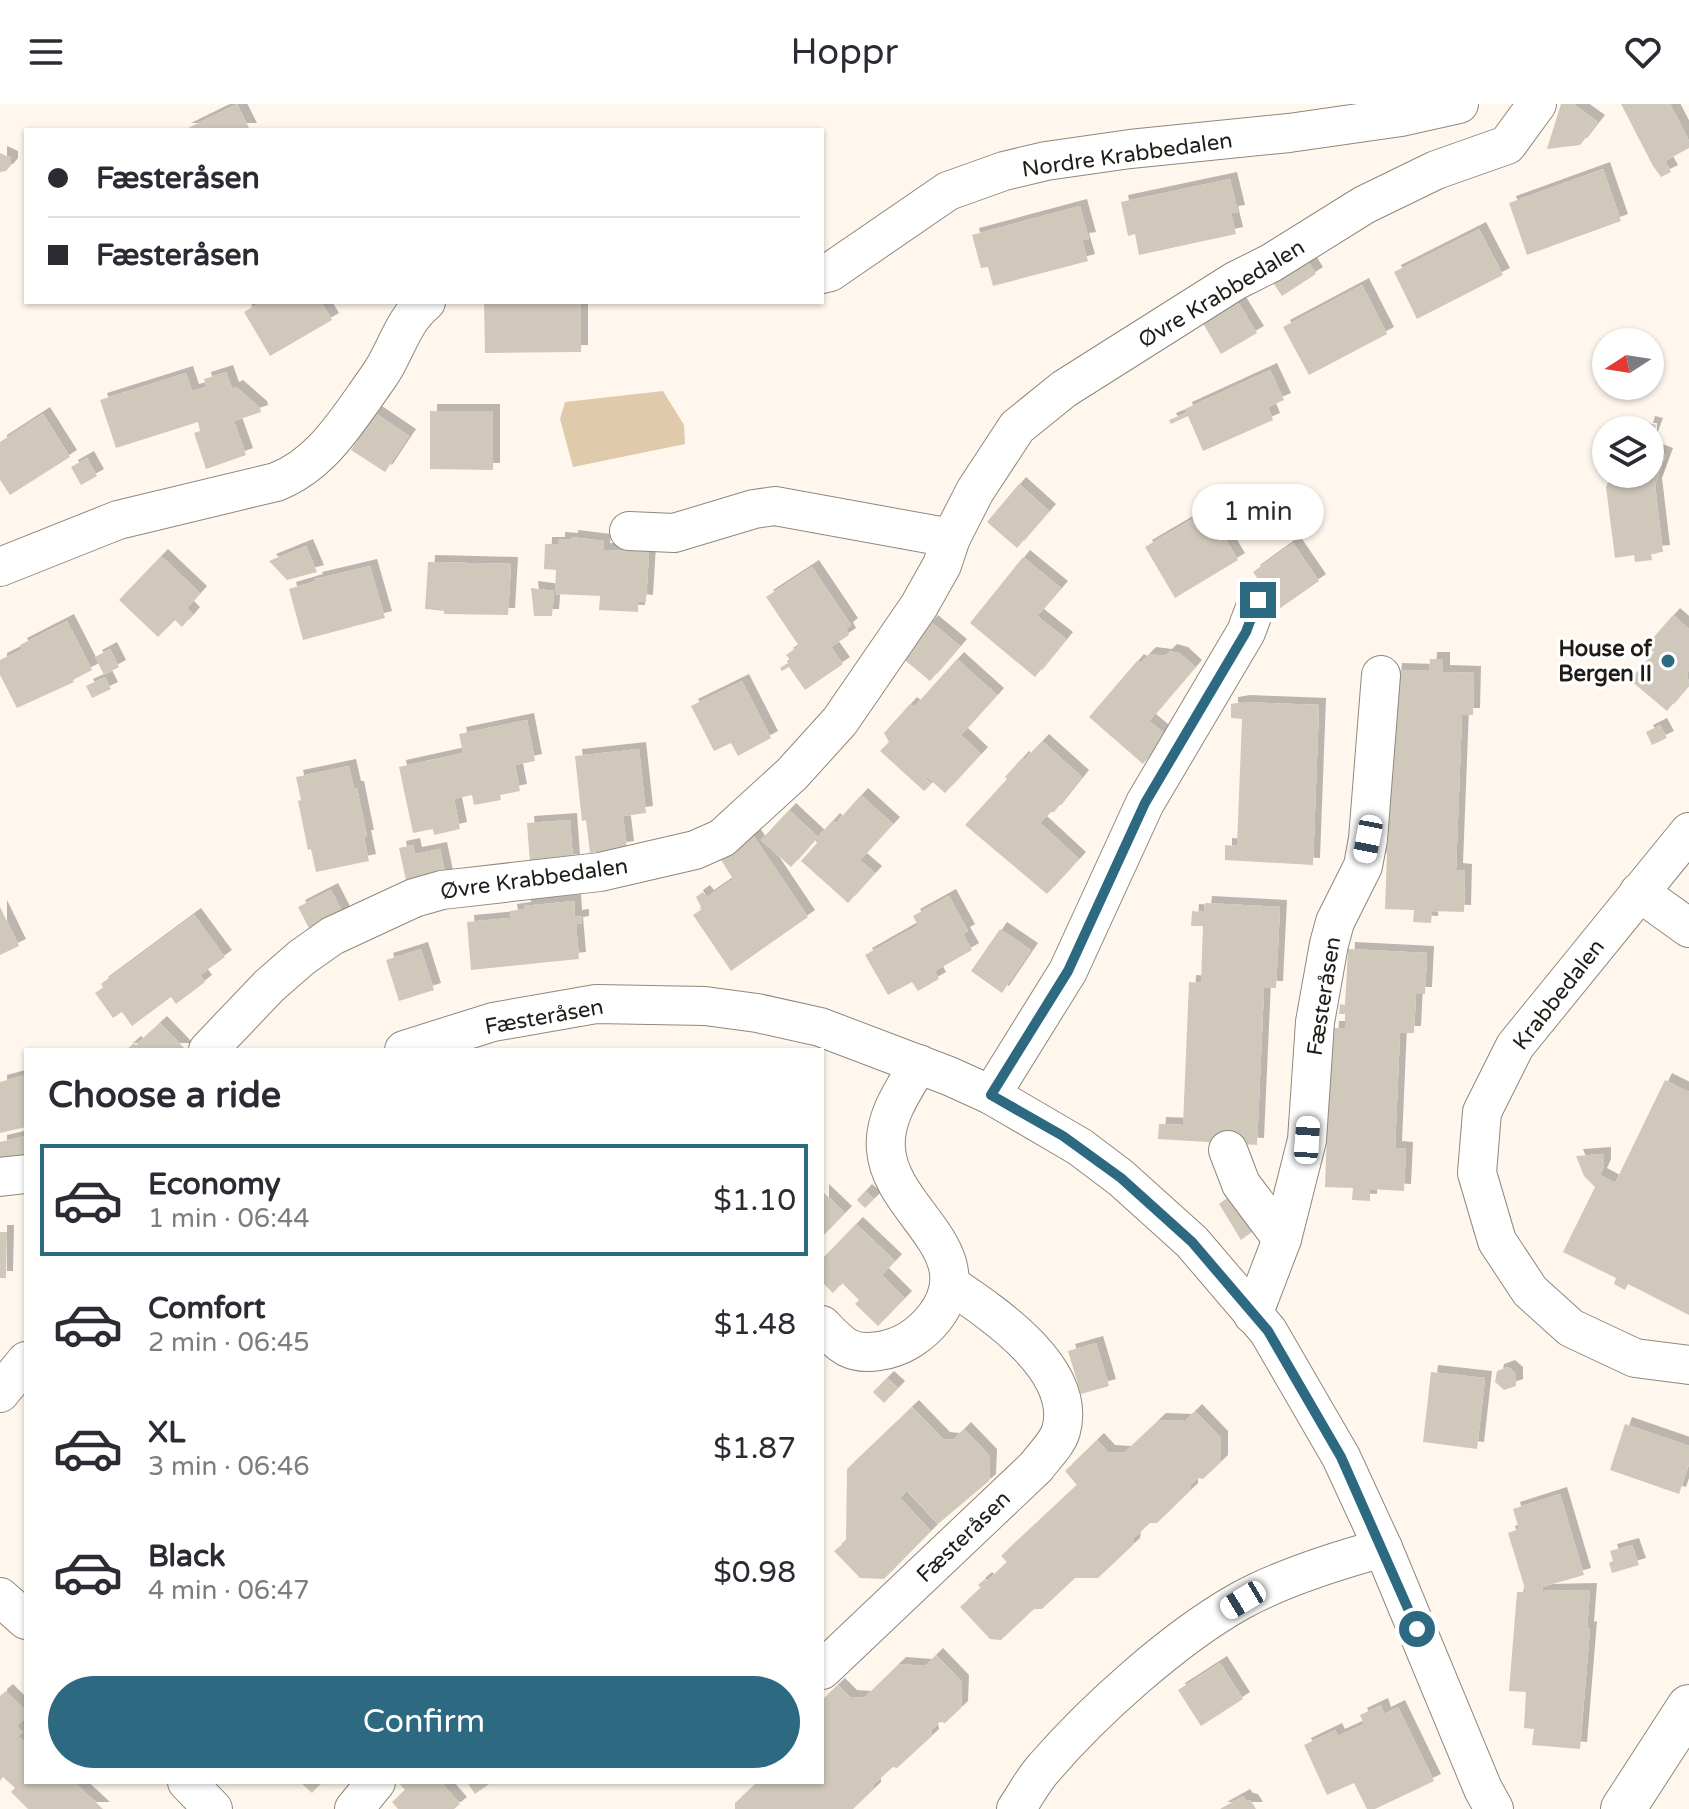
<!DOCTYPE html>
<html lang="en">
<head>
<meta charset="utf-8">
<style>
  :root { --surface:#fff; --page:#f7f7f7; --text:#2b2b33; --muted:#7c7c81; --line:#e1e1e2; --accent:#2d6a81 }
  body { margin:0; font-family:"Varela Round",sans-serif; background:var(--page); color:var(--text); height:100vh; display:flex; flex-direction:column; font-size:30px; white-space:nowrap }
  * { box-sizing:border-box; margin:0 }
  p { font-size:26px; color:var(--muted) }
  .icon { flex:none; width:44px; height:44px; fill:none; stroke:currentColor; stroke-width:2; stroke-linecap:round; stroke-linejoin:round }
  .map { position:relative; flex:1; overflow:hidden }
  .sheet { position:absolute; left:24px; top:944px; width:800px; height:736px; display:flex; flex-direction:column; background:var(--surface); border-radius:0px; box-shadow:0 2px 6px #0004 }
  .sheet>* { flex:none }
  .banner { position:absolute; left:24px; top:24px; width:800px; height:176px; border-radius:0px; box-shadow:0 2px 6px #0004; display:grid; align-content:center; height:176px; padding:0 24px; background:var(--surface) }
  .needle { width:52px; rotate:258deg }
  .tools { position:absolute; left:1592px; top:224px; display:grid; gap:16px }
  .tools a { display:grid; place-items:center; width:72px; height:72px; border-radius:50%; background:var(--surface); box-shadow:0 2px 6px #0004; font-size:40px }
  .end { position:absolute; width:36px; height:36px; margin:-18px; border:10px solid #2d6a81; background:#fff; box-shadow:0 0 0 4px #fff }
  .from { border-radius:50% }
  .bubble { position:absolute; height:56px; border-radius:28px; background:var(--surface); box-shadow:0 2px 6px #0004; font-size:26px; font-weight:600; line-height:56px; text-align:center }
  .car { position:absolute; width:24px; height:48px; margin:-24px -12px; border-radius:10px; box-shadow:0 0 6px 2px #0007; background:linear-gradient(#fff 24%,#345 0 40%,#fff 0 76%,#345 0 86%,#fff 0) }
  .banner b { display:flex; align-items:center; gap:28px; height:76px; font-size:30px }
  .banner b+b { border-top:2px solid var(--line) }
  .banner i { width:20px; height:20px; background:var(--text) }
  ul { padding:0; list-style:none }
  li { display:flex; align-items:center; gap:24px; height:112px; margin:0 16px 12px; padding:0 8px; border:4px solid transparent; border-radius:0px }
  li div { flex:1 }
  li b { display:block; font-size:30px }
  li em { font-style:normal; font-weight:600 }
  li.active { border-color:var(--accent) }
  li>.icon { width:72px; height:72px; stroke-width:1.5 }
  h2 { padding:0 24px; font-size:36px; line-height:96px }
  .primary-button { display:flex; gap:16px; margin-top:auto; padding:16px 24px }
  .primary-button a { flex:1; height:92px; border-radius:48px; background:var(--accent); color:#fff; font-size:32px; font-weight:600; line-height:92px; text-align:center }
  header { display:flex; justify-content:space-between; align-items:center; height:104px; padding:0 24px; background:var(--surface); font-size:36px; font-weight:600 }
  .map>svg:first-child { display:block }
</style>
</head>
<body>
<header><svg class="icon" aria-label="menu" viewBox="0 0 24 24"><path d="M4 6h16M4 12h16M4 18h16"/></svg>Hoppr<svg class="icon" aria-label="heart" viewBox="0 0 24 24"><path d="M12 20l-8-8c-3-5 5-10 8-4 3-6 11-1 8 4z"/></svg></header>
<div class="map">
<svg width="1689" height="1705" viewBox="0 0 1689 1705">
  <defs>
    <filter id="shadow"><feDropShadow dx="7" dy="-7" stdDeviation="0" flood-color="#0004"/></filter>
  </defs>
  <rect width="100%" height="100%" fill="#fff7ed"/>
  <!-- green -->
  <path fill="#e0caac" d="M663,287l21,34 1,19 -112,23 -13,-48 5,-17z"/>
  <!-- building -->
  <g fill="#d1c8bc" filter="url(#shadow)">
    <path d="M237,0l13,26h-66z"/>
    <path d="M1561,0h12l25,18 -18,23 -33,4z"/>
    <path d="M1621,0h49l19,37v7l-24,13 6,11 -10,5 -8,-11z"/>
    <path d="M0,49l11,5v7l-5,6 -6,1z"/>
    <path d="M1603,65l18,52 -94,34 -18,-52z"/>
    <path d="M1230,75l8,33 -7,1 5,21 -97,21 -4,-21 -7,2 -7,-34z"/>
    <path d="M1080,102l9,33 -7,1 6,21 -95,25 -5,-19 -7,1 -9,-33z"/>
    <path d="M1479,125l24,46 -86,44 -23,-47z"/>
    <path d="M1303,149l13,21 -34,22 -14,-21z"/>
    <path d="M1362,181l25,49 -78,41 -26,-48z"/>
    <path d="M1236,195l21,34 -36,21 -20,-34z"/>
    <path d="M261,198h60l11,18 -62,36 -26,-44z"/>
    <path d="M484,198h97v50l-96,1z"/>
    <path d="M1270,266l14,30 -16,7 5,13 -70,31 -15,-35 -17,8 -2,-4 17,-7 -1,-4z"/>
    <path d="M226,268l6,17 4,-2 24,21 1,4 -27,9 12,34 -40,14 -12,-36 6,-2 -2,-9 -82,26 -16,-48 86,-27 6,18 14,-4 -2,-8z"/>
    <path d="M430,307h63v59l-63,-1z"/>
    <path d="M375,309l34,23 -24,36 -34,-22z"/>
    <path d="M43,310l27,43 -60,38 -10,-15v-38z"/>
    <path d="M1648,319l8,2 -6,16v-11h-4z"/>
    <path d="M1650,345l16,6 -11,30 8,67 -12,1 1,7 -17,2 -1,-7 -19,3 -9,-71 5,-13h39z"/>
    <path d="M87,354l10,18 -16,9 -10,-18z"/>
    <path d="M1019,380l30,27 -32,37 -30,-26z"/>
    <path d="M1208,406l30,50 -63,38 -30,-51z"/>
    <path d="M571,433l33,4 -1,9 46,2 -3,50 -8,-1v11l-39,-2 1,-14 -45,-2 1,-24 -12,-1 1,-25h13v-5l13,1z"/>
    <path d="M1293,439l26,38 -40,28 -26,-37z"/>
    <path d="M306,442l11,26 -30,8 -18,-19z"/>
    <path d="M161,452l39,37 -13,15 6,6 -11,13 -7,-7 -17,17 -39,-37z"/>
    <path d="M1023,453l38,31 -24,28 29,23 -31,38 -65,-54z"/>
    <path d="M428,458l83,2 -3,51 -64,-1v-3l-19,-2z"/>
    <path d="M370,462l15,52 -82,22 -14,-51 27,-8 -1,-2z"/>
    <path d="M812,463l39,58 -5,4 3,6 -18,12 12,17 -38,26 -16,-23 -7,4 -2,-3 11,-7 -5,-6 13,-9 -33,-49z"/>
    <path d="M531,484l23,3 -2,25h-18z"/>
    <path d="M1673,511l16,14v41l-2,3 2,12 -22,26 -37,-31 24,-28 -8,-6z"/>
    <path d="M67,517l25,49 -19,10 1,2 -57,26 -17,-33v-15l22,-11 -2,-4z"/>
    <path d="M931,518l29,24 -30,35 -29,-24z"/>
    <path d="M110,545l9,18 -15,8 -9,-18z"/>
    <path d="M1170,547l11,3 14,13 -46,54 18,15 -24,28 -54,-47 48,-56 3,2 9,-9 16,2z"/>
    <path d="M957,555l40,36 -36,40 20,19 -36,39 -18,-16 -2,2 6,5 -7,7 -44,-40 9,-9 -5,-9 26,-29 4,3z"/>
    <path d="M1430,555h13v13l31,1 -1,42h-11l-6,155 9,1 -1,41 -32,-1 -1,12 -18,-1 1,-12 -29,-1 2,-56h-6l1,-10h6l1,-29h-7l13,-144 34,1z"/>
    <path d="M105,573l6,12 -19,9 -6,-12z"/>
    <path d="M742,577l29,57 -33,18 -7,-13 -17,8 -23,-45z"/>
    <path d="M1243,598l76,3 -6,160 -88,-5v-15l12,1 5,-127 -11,-1v-14z"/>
    <path d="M527,616l8,41 -20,4 5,26 -20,4 1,5 -27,5 -2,-10 -18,4 6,30 -26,6 -1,-6 -20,4 -14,-66 64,-14 -4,-19z"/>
    <path d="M1660,621l7,13 -15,7 -6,-13z"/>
    <path d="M1042,637l40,36 -28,35h-3l-11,11 39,36 -32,35 -82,-69 42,-46 -2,-2 17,-19 2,2z"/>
    <path d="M639,645l7,64 -23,3 4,32 -37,5 -4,-33 -4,1 -7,-65z"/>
    <path d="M349,662l5,22h3l10,49h-3l5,24 -53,11 -5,-23 -3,1 -10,-49 3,-1 -5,-23z"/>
    <path d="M861,691l32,29 -33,36 15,13 -27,30 -47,-42 16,-18 -2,-3 -24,27 -30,-27 28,-30 29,27 15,-17 3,3z"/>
    <path d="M570,716l3,41 -43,3 -3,-41z"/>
    <path d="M751,728l57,85 -77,54 -38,-56 9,-6 -6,-12 7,-5 4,5 26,-18 -15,-24z"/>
    <path d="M413,741l2,9 25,-5 6,28 -39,8 -8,-37z"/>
    <path d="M331,786l13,25 -33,17 -13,-25z"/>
    <path d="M949,792l19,35 -5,3 9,16 -37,21 4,8 -21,12 -6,-9 -24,13 -23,-40 53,-30 -5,-9z"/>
    <path d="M574,797l1,16 7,-1v7l-6,1 3,35 -108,11 -4,-48 44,-4 -1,-7 14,-2v-3z"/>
    <path d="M1205,799l75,4 -4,81h-12l-7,157 -99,-6 1,-15 24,1 6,-143 12,1 2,-57h-12l1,-15 12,1z"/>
    <path d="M0,803l19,39 -19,9z"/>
    <path d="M194,811l31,42 -25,18 5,7 -29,22 -5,-7 -39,29 -10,-14 -9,6 -18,-25 9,-6 -3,-3z"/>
    <path d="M1000,825l31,21 -29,43 -31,-22z"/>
    <path d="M421,845l13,41 -35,11 -13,-41z"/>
    <path d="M1348,845l79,4 -2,41h-9l-2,39h-14l-5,115 11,1 -2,42 -34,-2v12l-18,-1 1,-12 -28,-1 2,-55 -6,-1v-9h7l4,-94h13v-14h-6l1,-10 5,1z"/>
    <path d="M160,919l26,27h-60l8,-7 2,2z"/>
    <path d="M26,971v52l-26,6v-51z"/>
    <path d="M1665,976l24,12v223l-61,-31 -3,6 -11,-6 2,-6 -53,-26 32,-65 -11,-11 -8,-20 28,-2v12l-4,9 15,8z"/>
    <path d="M26,1032v20l-26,6v-20z"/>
    <path d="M822,1087l23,22 -23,24z"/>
    <path d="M865,1087l9,8 -9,9 -8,-8z"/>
    <path d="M1234,1089l22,36 -15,11 -22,-36z"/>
    <path d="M856,1120l39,37 -13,14 23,23 -27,28 -23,-22 4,-4 -17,-17 -9,10 -11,-11v-23z"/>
    <path d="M0,1128h7l-1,46h-6z"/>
    <path d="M1096,1239l13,43 -28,8 -13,-43z"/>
    <path d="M1508,1263l8,7v12l-12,4 -9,-8 2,-11z"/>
    <path d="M1431,1268l54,6 -8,71 -54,-7z"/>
    <path d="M887,1274l11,10 -14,15 -11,-11z"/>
    <path d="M912,1303l31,32 10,1 11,-11 26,27 -1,25 -51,43 -31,-33 -7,7 31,33 -47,48 -24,-1 -26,-27 12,-10 1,-72z"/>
    <path d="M1195,1307l26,27v24l-18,17 -5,-1 -7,7v5l-34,33h-7l-16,15 -1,7 -35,33h-23l-33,31h-8l-33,31 -11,-1 -30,-32 21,-19 -3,-3 7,-6 2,2 20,-19 -6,-6 76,-71 -12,-14 32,-31 11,12 16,1 35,-33 26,1z"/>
    <path d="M1625,1320l64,22v18l-10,30 -69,-24z"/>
    <path d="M1560,1390l24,81 -42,12 1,4 47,-1 -3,39 3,-1 -10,121 -48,-4 2,-16 -10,-1 2,-36 -17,-1 8,-99h9l-18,-59 11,-4 -6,-20z"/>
    <path d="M1632,1441l7,20 -27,8 -3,-10 4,-2 -3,-10z"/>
    <path d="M936,1551l26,27 -1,26 -16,15 -5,-1 -9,8 1,6 -35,32 -4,-1 -19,17v5l-21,20h-118v-6l23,-21h64v-82l16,-15 12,12 14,1 35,-34 26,2z"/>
    <path d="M1220,1559l23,36 -42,27 -23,-36z"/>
    <path d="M6,1587l20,20v6l-9,9 6,6 -5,4 8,7v39h48l29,27h-75l-17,-17 4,-4 -12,-11 -3,4v-85z"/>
    <path d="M1381,1601l3,9 14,-7 36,74 -59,28h-8l-13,-26 -27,12 -23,-50 31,-15 3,6 26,-12 -4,-9z"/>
    <path d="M300,1678h22l-10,11z"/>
    <path d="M398,1678h43l19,22 -6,5h-56l-6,-7 13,-12z"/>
    <path d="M467,1678h25l-17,12z"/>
    <path d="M1243,1692l3,4 5,1 5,8h-36z"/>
  </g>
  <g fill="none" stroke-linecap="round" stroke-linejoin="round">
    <!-- minor casing -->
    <g stroke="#90887c" stroke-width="40">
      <g id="minor">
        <path d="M822,170l8,-2 118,-81 56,-20 42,-10 84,-12 159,-16 112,-16 58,-13"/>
        <path d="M629,427l45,2 80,-24 21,-3 176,32"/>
        <path d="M0,463l118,-47 158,-38c41,-16 65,-52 89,-86 8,-12 18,-24 24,-37 11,-21 18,-42 37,-57"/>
        <path d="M1689,728l-174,214 -33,66 -5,61 20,68 33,50 41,37 64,30 54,7"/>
        <path d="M1639,788l50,36"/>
        <path d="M208,946l61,-64 32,-28 31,-22 82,-38 28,-8 158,-18 95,-22 27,-12 70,-64 48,-53 79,-115 23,-41 9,-27 24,-47 42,-64 47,-38 171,-108 36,-18 93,-58 72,-35 71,-25 30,-41"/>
        <path d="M404,946l89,-28 103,-18 109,2 52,7 63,14 129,49 42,19 89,52 41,31 71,64 76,89 73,126 42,91 100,241 11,20"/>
        <path d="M991,991l77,-124 77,-168 101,-171 12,-32"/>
        <path d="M1228,1046l13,34 41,55"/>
        <path d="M0,1073l26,-3"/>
        <path d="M1253,1211l29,-76 25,-99 8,-118 14,-78 6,-22 28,-56 5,-27 13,-164"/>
        <path d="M822,1221c18,19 28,31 57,26 22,-3 42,-16 56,-34 50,-66 -45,-105 -49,-168 -3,-31 18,-60 33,-85"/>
        <path d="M0,1289l26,-32"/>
        <path d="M0,1493l26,23"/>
        <path d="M822,1566l214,-203c8,-11 21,-23 25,-36 17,-61 -67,-117 -110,-146"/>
        <path d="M187,1678l26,27"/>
        <path d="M354,1705l22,-27"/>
        <path d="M1016,1705c9,-13 17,-29 28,-41 49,-57 130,-130 196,-167 40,-22 99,-41 143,-53"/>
      </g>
    </g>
    <!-- major casing -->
    <g stroke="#90887c" stroke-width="46">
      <path id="major" d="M1623,1705l66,-102"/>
    </g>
    <!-- minor -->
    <use href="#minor" stroke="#fff" stroke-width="38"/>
    <!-- major -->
    <use href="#major" stroke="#fff" stroke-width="44"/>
  </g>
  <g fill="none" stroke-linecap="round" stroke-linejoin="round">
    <!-- route -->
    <path stroke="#2d6a81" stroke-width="10" d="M1258,496l-12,32 -101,171 -77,168 -77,124 72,41 58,42 71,64 76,89 73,126 76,172"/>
  </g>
  <!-- markers -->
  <circle fill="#2d6a81" stroke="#fff" stroke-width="3" cx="1668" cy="557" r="8"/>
  <g text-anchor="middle" stroke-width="6" stroke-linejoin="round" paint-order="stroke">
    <!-- street labels -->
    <g font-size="22" fill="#201d19" stroke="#fff">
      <text transform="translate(1127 50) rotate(-8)" y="8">Nordre Krabbedalen</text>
      <text transform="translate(1221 189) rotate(-31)" y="8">Øvre Krabbedalen</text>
      <text transform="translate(534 774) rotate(-8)" y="8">Øvre Krabbedalen</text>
      <text transform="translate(1558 890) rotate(-52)" y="8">Krabbedalen</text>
      <text transform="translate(1323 892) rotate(-81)" y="8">Fæsteråsen</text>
      <text transform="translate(544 912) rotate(-10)" y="8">Fæsteråsen</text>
      <text transform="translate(963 1432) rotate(-44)" y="8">Fæsteråsen</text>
    </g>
    <!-- poi labels -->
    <g font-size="22" font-weight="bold" fill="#201d19" stroke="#fff" text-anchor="end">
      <text x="1652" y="552">House of<tspan x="1652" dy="25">Bergen II</tspan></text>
    </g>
  </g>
</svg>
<div class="tools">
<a><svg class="needle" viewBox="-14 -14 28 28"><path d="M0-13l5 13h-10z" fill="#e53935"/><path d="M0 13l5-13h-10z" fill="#7c7c81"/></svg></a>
<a><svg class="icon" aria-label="layers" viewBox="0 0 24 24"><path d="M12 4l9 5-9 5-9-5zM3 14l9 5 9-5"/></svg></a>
</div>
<i class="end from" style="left:1417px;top:1525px"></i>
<i class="end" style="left:1258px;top:496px"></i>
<div class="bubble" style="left:1192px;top:380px;width:132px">1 min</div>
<i class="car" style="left:1368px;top:735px;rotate:191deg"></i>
<i class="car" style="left:1307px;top:1036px;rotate:4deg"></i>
<i class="car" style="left:1243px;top:1496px;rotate:239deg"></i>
<div class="banner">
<b><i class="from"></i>Fæsteråsen</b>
<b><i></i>Fæsteråsen</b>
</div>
<section class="sheet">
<h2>Choose a ride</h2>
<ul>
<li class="active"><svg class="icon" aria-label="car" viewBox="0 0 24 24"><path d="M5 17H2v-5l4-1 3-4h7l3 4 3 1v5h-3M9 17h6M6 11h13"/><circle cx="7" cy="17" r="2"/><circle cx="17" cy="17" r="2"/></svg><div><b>Economy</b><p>1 min · 06:44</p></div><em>$1.10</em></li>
<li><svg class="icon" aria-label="car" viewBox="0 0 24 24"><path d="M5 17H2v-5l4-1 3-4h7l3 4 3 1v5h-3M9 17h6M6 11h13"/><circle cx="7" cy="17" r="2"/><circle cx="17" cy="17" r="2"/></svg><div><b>Comfort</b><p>2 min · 06:45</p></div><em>$1.48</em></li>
<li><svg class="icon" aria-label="car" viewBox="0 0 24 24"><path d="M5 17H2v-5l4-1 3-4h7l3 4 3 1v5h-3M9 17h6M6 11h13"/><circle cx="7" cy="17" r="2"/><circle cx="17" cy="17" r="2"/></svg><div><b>XL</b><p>3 min · 06:46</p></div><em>$1.87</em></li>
<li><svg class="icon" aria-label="car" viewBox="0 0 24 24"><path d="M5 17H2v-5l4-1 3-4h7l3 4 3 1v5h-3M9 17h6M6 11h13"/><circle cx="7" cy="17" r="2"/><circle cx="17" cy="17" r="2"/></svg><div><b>Black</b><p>4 min · 06:47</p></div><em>$0.98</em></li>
</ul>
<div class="primary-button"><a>Confirm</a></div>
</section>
</div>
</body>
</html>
